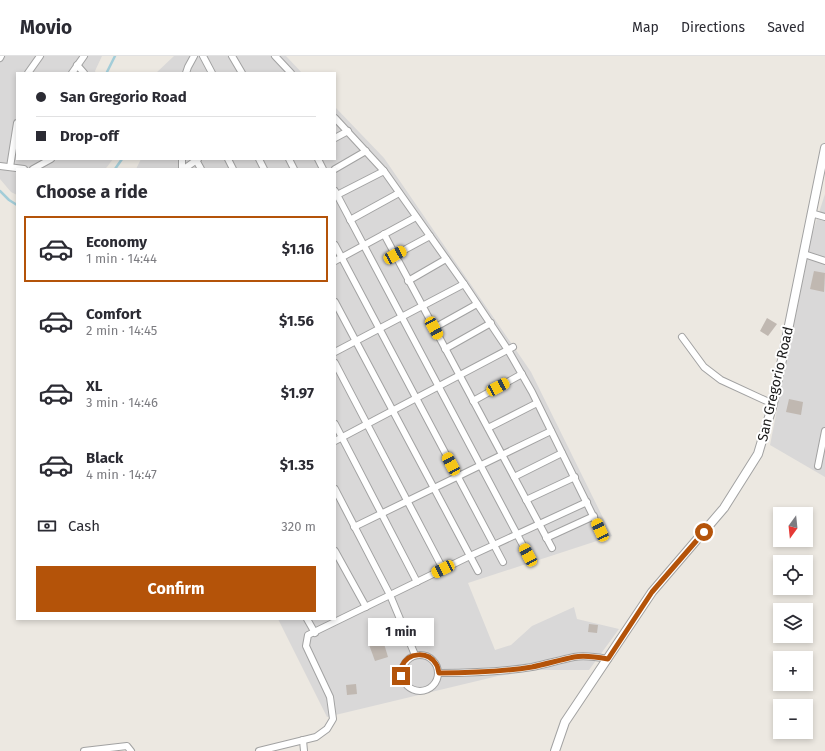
<!DOCTYPE html>
<html lang="en">
<head>
<meta charset="utf-8">
<style>
  :root { --surface:#fff; --page:#f7f7f7; --text:#2b2b33; --muted:#7c7c81; --line:#e1e1e2; --accent:#b45309 }
  body { margin:0; font-family:"Fira Sans",sans-serif; background:var(--page); color:var(--text); height:100vh; display:flex; flex-direction:column; font-size:15px; white-space:nowrap }
  * { box-sizing:border-box; margin:0 }
  p { font-size:13px; color:var(--muted) }
  .icon { flex:none; width:22px; height:22px; fill:none; stroke:currentColor; stroke-width:2; stroke-linecap:round; stroke-linejoin:round }
  .map { position:relative; flex:1; overflow:hidden }
  .details { position:absolute; left:16px; top:112px; width:320px; height:452px; display:flex; flex-direction:column; background:var(--surface); border-radius:0px; box-shadow:0 2px 6px #0003 }
  .details>* { flex:none }
  .top-card { position:absolute; left:16px; top:16px; width:320px; height:88px; border-radius:0px; box-shadow:0 2px 6px #0003; display:grid; align-content:center; height:88px; padding:0 20px; background:var(--surface) }
  .needle { width:26px; rotate:195deg }
  .fabs { position:absolute; left:773px; top:451px; display:grid; gap:8px }
  .fabs a { display:grid; place-items:center; width:40px; height:40px; border-radius:0px; background:var(--surface); box-shadow:0 2px 6px #0003; font-size:20px }
  .end { position:absolute; width:18px; height:18px; margin:-9px; border:5px solid #b45309; background:#fff; box-shadow:0 0 0 2px #fff }
  .from { border-radius:50% }
  .bubble { position:absolute; height:28px; border-radius:0px; background:var(--surface); box-shadow:0 2px 6px #0003; font-size:13px; font-weight:700; line-height:28px; text-align:center }
  .car { position:absolute; width:12px; height:24px; margin:-12px -6px; border-radius:5px; box-shadow:0 0 3px 1px #0007; background:linear-gradient(#f5c518 24%,#345 0 40%,#f5c518 0 76%,#345 0 86%,#f5c518 0) }
  .top-card b { display:flex; align-items:center; gap:14px; height:38px; font-size:15px }
  .top-card b+b { border-top:1px solid var(--line) }
  .top-card i { width:10px; height:10px; background:var(--text) }
  ul { padding:0; list-style:none }
  li { display:flex; align-items:center; gap:12px; height:66px; margin:0 8px 6px; padding:0 12px; border:2px solid transparent; border-radius:0px }
  li div { flex:1 }
  li b { display:block; font-size:15px }
  li em { font-style:normal; font-weight:700 }
  li.on { border-color:var(--accent) }
  li>.icon { width:36px; height:36px; stroke-width:1.5 }
  h2 { padding:0 20px; font-size:18px; line-height:48px }
  .pay { display:flex; align-items:center; gap:10px; height:44px; padding:0 20px; font-size:15px }
  .pay p { margin-inline-start:auto }
  .primary-button { display:flex; gap:8px; margin-top:auto; padding:8px 20px }
  .primary-button a { flex:1; height:46px; border-radius:0px; background:var(--accent); color:#fff; font-size:16px; font-weight:700; line-height:46px; text-align:center }
  header { display:flex; align-items:center; gap:24px; box-sizing:border-box; height:56px; padding:0 20px; background:var(--surface); border-bottom:1px solid var(--line) }
  header strong { font-size:19px }
  nav { display:flex; gap:22px; margin-inline-start:auto; font-size:14px }
  .map>svg:first-child { display:block }
</style>
</head>
<body>
<header>
<strong>Movio</strong>
<nav><a>Map</a><a>Directions</a><a>Saved</a></nav>
</header>
<div class="map">
<svg width="825" height="695" viewBox="0 0 825 695">
  <rect width="100%" height="100%" fill="#ece8e1"/>
  <!-- residential -->
  <g fill="#d9d8d8">
    <path d="M0,0h102l-7,15 1,2h-79v86h96l-6,8 -2,2h-88v26l-6,-3 -11,-13z"/>
    <path d="M174,0h112l16,17h-146z"/>
    <path d="M335,51l49,51 147,214 81,164 -144,47 27,67 16,-5 21,-19 42,-19 3,12 42,10 -30,41h-51l-40,6 -171,41 -49,-98h57v-450h-199l5,-10h194z"/>
    <path d="M825,138v283l-55,-32 42,-211z"/>
  </g>
  <g fill="none" stroke-linecap="round" stroke-linejoin="round">
    <!-- stream -->
    <g stroke="#a3cdd8" stroke-width="2.5">
      <path d="M107,17v-1l8,-16"/>
      <path d="M115,113l7,-10"/>
      <path d="M0,135l9,9 8,5"/>
    </g>
  </g>
  <!-- building -->
  <g fill="#c0b8b1">
    <path d="M814,215l11,2 -1,19 -14,-3z"/>
    <path d="M767,262l10,6 -9,12 -8,-5z"/>
    <path d="M789,343l14,3 -2,13 -15,-3z"/>
    <path d="M589,568l9,1 -1,8 -9,-1z"/>
    <path d="M382,581l6,20 -13,4 -7,-19z"/>
    <path d="M356,628l1,10 -10,1 -1,-10z"/>
  </g>
  <g fill="none" stroke-linecap="round" stroke-linejoin="round">
    <!-- minor casing -->
    <g stroke="#a2a2a2" stroke-width="8">
      <g id="minor">
        <path d="M203,0l9,17"/>
        <path d="M232,0l10,17"/>
        <path d="M275,0l16,17"/>
        <path d="M0,2l1,-2"/>
        <path d="M77,9l7,8"/>
        <path d="M28,17l12,-17"/>
        <path d="M72,17l12,-17"/>
        <path d="M186,17l2,-6 6,-11"/>
        <path d="M335,62l49,53 80,113 44,66 24,42 68,138"/>
        <path d="M335,82l13,-7"/>
        <path d="M228,103l5,10"/>
        <path d="M259,103l5,10"/>
        <path d="M289,103l5,10"/>
        <path d="M318,103l5,10"/>
        <path d="M196,104l5,9"/>
        <path d="M0,110l24,3"/>
        <path d="M10,111l7,-44"/>
        <path d="M33,113l18,-10"/>
        <path d="M182,113v-10"/>
        <path d="M184,113l14,-10"/>
        <path d="M335,113l31,-18"/>
        <path d="M335,135l193,364"/>
        <path d="M337,139l47,-24"/>
        <path d="M811,157l14,4"/>
        <path d="M350,164l49,-27"/>
        <path d="M384,178l168,314"/>
        <path d="M335,189l168,317"/>
        <path d="M804,198l21,7"/>
        <path d="M395,199l35,-19"/>
        <path d="M335,205l81,-44"/>
        <path d="M408,225l38,-22"/>
        <path d="M335,246l143,269"/>
        <path d="M434,272l43,-24"/>
        <path d="M682,281l22,30 17,13 52,24"/>
        <path d="M445,293l46,-26"/>
        <path d="M335,296l129,-68"/>
        <path d="M335,307l108,206"/>
        <path d="M473,345l49,-27"/>
        <path d="M335,368l82,158"/>
        <path d="M488,372l49,-25"/>
        <path d="M335,385l178,-94"/>
        <path d="M818,410l7,-35"/>
        <path d="M514,421l48,-24"/>
        <path d="M335,433l55,106 25,60"/>
        <path d="M526,444l49,-23"/>
        <path d="M354,471l197,-96"/>
        <path d="M546,482l48,-22"/>
        <path d="M335,495l31,56"/>
        <path d="M307,563l8,14"/>
        <circle cx="420" cy="617" r="18"/>
        <path d="M439,617c31,0 62,-1 93,-6 14,-3 28,-7 42,-10 11,-2 23,0 34,2"/>
        <path d="M303,684l1,11"/>
        <path d="M84,695l43,-5 4,5"/>
        <path d="M259,695l57,-14 11,-8 6,-10 -3,-22 -24,-51 2,-11 162,-79 117,-54"/>
      </g>
    </g>
    <!-- tertiary casing -->
    <g stroke="#a2a2a2" stroke-width="10">
      <path id="tertiary" d="M555,695l10,-29 87,-130 72,-84 34,-54 15,-50 52,-256"/>
    </g>
    <!-- minor -->
    <use href="#minor" stroke="#fff" stroke-width="6"/>
    <!-- tertiary -->
    <use href="#tertiary" stroke="#fff" stroke-width="8"/>
  </g>
  <g fill="none" stroke-linecap="round" stroke-linejoin="round">
    <!-- route -->
    <path stroke="#b45309" stroke-width="5" d="M401,620c1,-3 0,-7 1,-10 6,-14 26,-15 34,-2 2,2 2,6 3,9 31,0 62,-1 93,-6 14,-3 28,-7 42,-10 11,-2 23,0 34,2l44,-67 52,-60"/>
  </g>
  <g text-anchor="middle" stroke-width="4" stroke-linejoin="round" paint-order="stroke">
    <!-- street labels -->
    <g font-size="14" fill="#1b1b1b" stroke="#fff">
      <text transform="translate(775 328) rotate(-77)" y="5">San Gregorio Road</text>
    </g>
  </g>
</svg>
<div class="fabs">
<a><svg class="needle" viewBox="-14 -14 28 28"><path d="M0-13l5 13h-10z" fill="#e53935"/><path d="M0 13l5-13h-10z" fill="#7c7c81"/></svg></a>
<a><svg class="icon" aria-label="locate" viewBox="0 0 24 24"><circle cx="12" cy="12" r="6"/><path d="M12 2v4M12 18v4M2 12h4M18 12h4"/></svg></a>
<a><svg class="icon" aria-label="layers" viewBox="0 0 24 24"><path d="M12 4l9 5-9 5-9-5zM3 14l9 5 9-5"/></svg></a>
<a>+</a>
<a>−</a>
</div>
<i class="end from" style="left:704px;top:476px"></i>
<i class="end" style="left:401px;top:620px"></i>
<div class="bubble" style="left:368px;top:562px;width:66px">1 min</div>
<i class="car" style="left:395px;top:199px;rotate:61deg"></i>
<i class="car" style="left:434px;top:272px;rotate:151deg"></i>
<i class="car" style="left:498px;top:331px;rotate:62deg"></i>
<i class="car" style="left:451px;top:408px;rotate:332deg"></i>
<i class="car" style="left:600px;top:474px;rotate:335deg"></i>
<i class="car" style="left:528px;top:499px;rotate:332deg"></i>
<i class="car" style="left:443px;top:513px;rotate:244deg"></i>
<div class="top-card">
<b><i class="from"></i>San Gregorio Road</b>
<b><i></i>Drop-off</b>
</div>
<section class="details">
<h2>Choose a ride</h2>
<ul>
<li class="on"><svg class="icon" aria-label="car" viewBox="0 0 24 24"><path d="M5 17H2v-5l4-1 3-4h7l3 4 3 1v5h-3M9 17h6M6 11h13"/><circle cx="7" cy="17" r="2"/><circle cx="17" cy="17" r="2"/></svg><div><b>Economy</b><p>1 min · 14:44</p></div><em>$1.16</em></li>
<li><svg class="icon" aria-label="car" viewBox="0 0 24 24"><path d="M5 17H2v-5l4-1 3-4h7l3 4 3 1v5h-3M9 17h6M6 11h13"/><circle cx="7" cy="17" r="2"/><circle cx="17" cy="17" r="2"/></svg><div><b>Comfort</b><p>2 min · 14:45</p></div><em>$1.56</em></li>
<li><svg class="icon" aria-label="car" viewBox="0 0 24 24"><path d="M5 17H2v-5l4-1 3-4h7l3 4 3 1v5h-3M9 17h6M6 11h13"/><circle cx="7" cy="17" r="2"/><circle cx="17" cy="17" r="2"/></svg><div><b>XL</b><p>3 min · 14:46</p></div><em>$1.97</em></li>
<li><svg class="icon" aria-label="car" viewBox="0 0 24 24"><path d="M5 17H2v-5l4-1 3-4h7l3 4 3 1v5h-3M9 17h6M6 11h13"/><circle cx="7" cy="17" r="2"/><circle cx="17" cy="17" r="2"/></svg><div><b>Black</b><p>4 min · 14:47</p></div><em>$1.35</em></li>
</ul>
<div class="pay"><svg class="icon" aria-label="cash" viewBox="0 0 24 24"><path d="M3 7h18v10H3z"/><circle cx="12" cy="12" r="2"/></svg>Cash<p>320 m</p></div>
<div class="primary-button"><a>Confirm</a></div>
</section>
</div>
</body>
</html>
